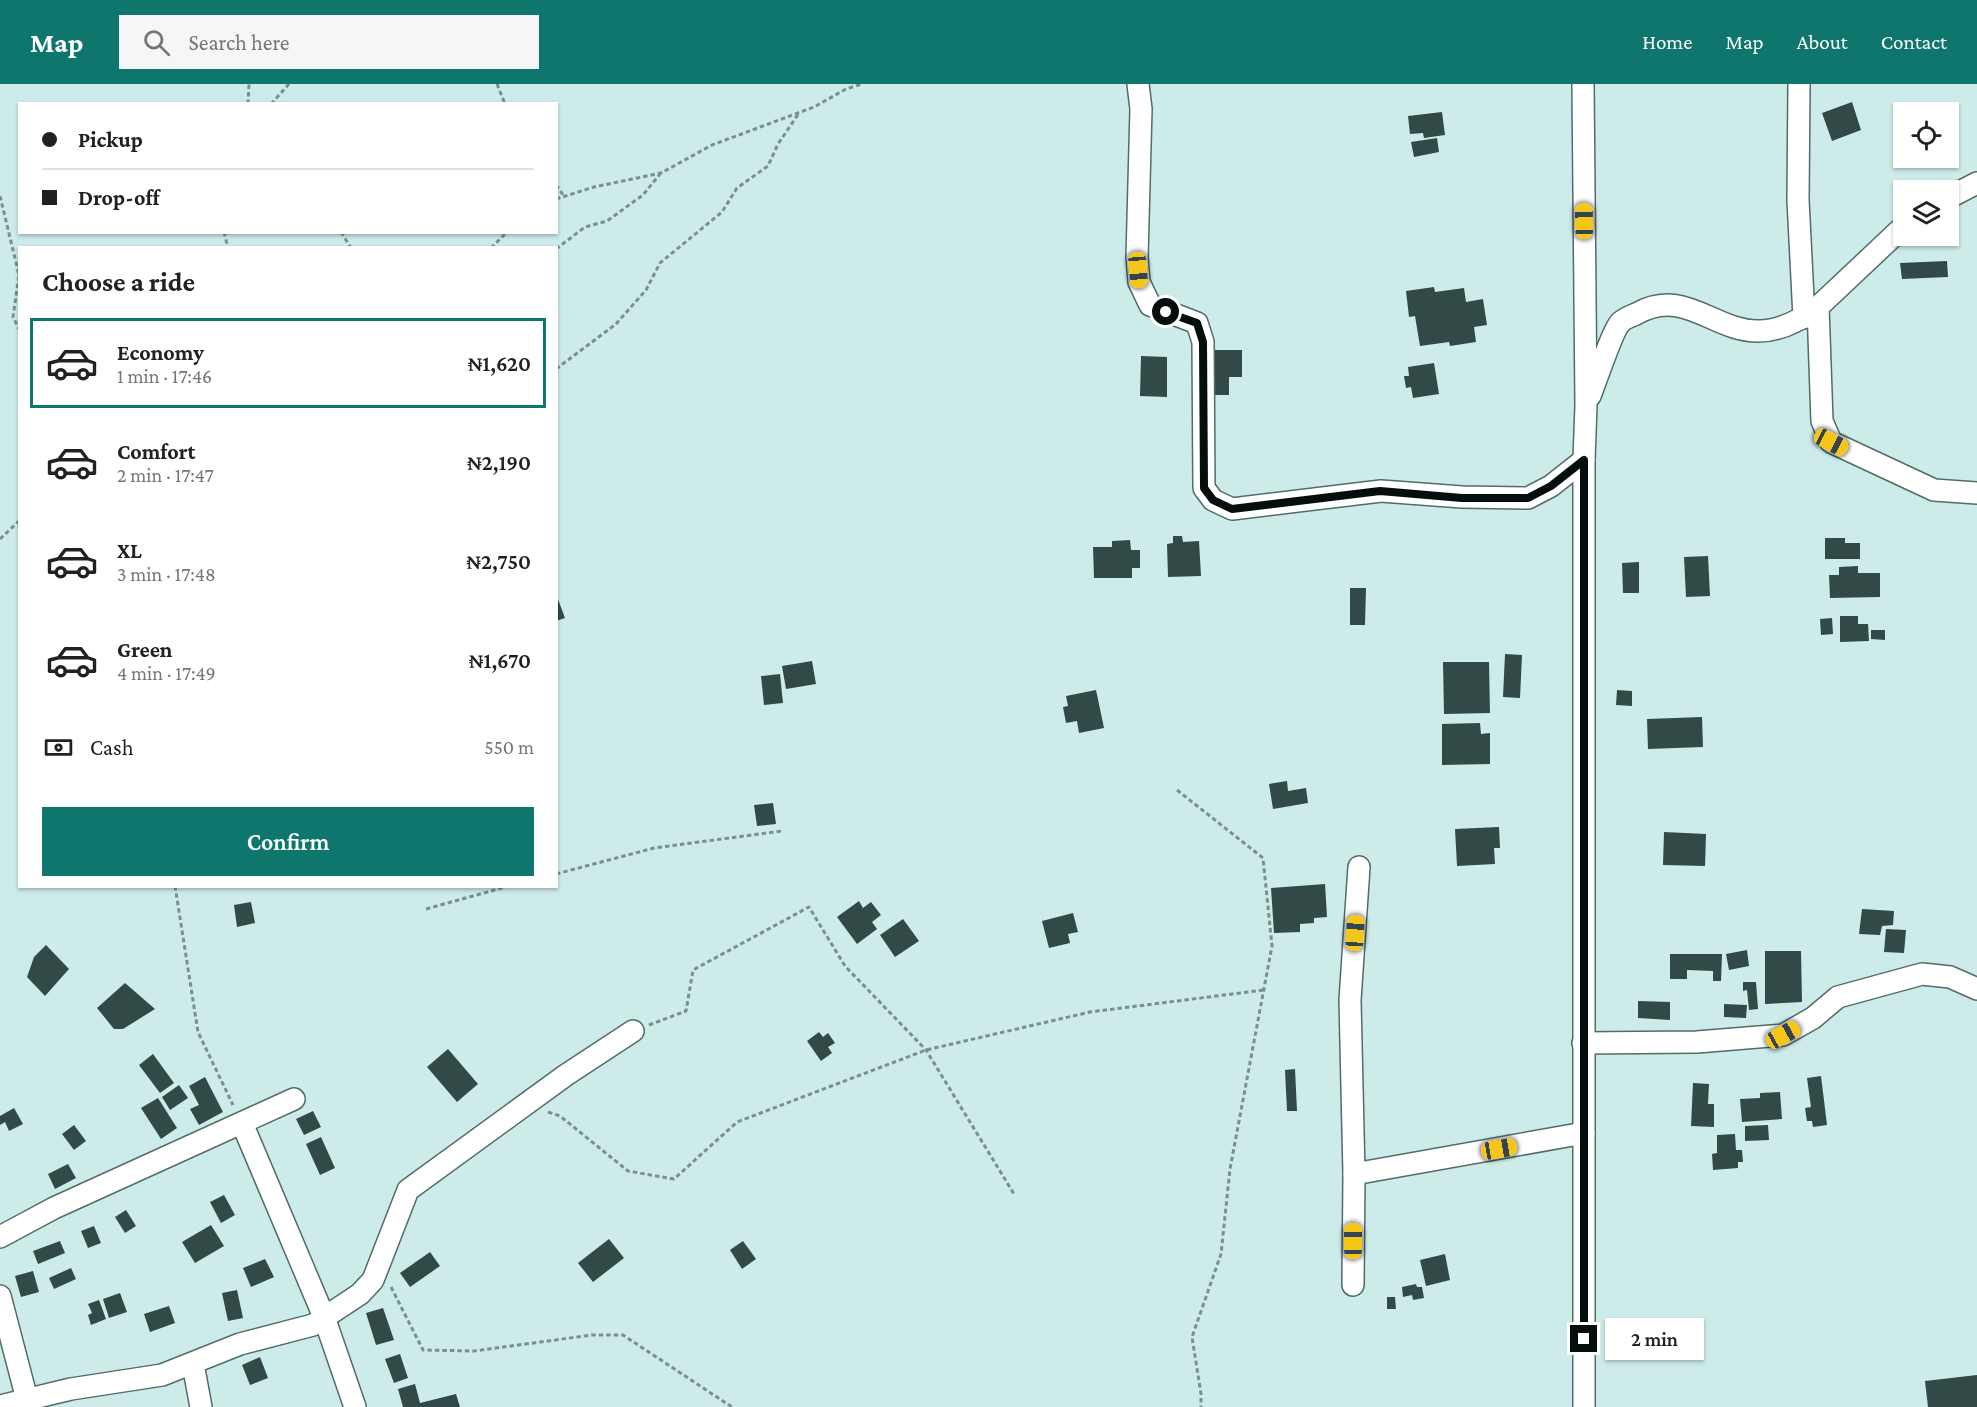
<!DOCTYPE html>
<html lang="en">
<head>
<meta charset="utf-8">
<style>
  :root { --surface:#fff; --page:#f6f6f6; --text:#202124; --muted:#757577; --line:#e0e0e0; --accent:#0f766e }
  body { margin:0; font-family:"Crimson Pro",serif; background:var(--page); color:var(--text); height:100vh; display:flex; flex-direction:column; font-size:22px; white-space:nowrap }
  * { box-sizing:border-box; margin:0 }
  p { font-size:20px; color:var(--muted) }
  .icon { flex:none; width:33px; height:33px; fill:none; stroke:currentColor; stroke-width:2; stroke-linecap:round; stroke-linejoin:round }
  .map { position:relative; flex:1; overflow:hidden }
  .details { position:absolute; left:18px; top:162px; width:540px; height:642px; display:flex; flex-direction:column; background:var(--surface); border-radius:0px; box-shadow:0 2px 4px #0004 }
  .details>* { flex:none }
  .guide { position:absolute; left:18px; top:18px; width:540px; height:132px; border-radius:0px; box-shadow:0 2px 4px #0004; display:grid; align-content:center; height:132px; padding:0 24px; background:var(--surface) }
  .controls { position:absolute; left:1893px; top:18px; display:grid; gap:12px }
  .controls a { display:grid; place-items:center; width:66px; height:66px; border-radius:0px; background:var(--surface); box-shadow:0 2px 4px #0004; font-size:30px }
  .end { position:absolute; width:27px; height:27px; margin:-14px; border:8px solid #040e0d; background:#fff; box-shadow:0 0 0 3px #fff }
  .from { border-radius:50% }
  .bubble { position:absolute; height:42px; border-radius:0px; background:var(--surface); box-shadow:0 2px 4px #0004; font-size:20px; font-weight:600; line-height:42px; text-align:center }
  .car { position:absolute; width:18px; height:36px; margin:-18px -9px; border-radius:8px; box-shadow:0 0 4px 2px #0007; background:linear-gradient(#f5c518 24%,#345 0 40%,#f5c518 0 76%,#345 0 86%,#f5c518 0) }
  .guide b { display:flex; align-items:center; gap:21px; height:57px; font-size:22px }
  .guide b+b { border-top:2px solid var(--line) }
  .guide i { width:15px; height:15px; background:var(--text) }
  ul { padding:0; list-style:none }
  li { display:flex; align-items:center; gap:18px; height:90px; margin:0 12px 9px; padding:0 12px; border:3px solid transparent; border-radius:0px }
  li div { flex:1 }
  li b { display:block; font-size:22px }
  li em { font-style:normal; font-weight:600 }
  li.selected { border-color:var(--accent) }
  li>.icon { width:54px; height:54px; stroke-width:1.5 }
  h2 { padding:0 24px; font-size:27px; line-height:72px }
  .pay { display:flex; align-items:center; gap:15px; height:66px; padding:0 24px; font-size:22px }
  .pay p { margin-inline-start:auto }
  .primary-button { display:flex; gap:12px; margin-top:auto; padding:12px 24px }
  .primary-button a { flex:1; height:69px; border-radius:0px; background:var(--accent); color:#fff; font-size:24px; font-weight:600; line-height:69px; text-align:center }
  header { display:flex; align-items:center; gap:36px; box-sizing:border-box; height:84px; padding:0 30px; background:var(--accent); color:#fff }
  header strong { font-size:28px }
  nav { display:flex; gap:33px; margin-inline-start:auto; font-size:21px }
  .search { width:420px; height:54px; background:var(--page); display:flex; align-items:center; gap:15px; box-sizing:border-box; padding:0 21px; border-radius:0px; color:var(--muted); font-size:22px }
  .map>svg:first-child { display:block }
</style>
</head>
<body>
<header>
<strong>Map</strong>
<div class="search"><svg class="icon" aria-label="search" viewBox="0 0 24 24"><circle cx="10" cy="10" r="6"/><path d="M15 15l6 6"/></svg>Search here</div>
<nav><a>Home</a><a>Map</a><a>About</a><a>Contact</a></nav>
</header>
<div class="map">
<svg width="1977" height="1323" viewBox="0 0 1977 1323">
  <rect width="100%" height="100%" fill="#cdebe8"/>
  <!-- building -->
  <g fill="#314a48">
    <path d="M1852,18l9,28 -29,11 -10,-28z"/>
    <path d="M1442,28l3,23 -21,3 -1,-5 -13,1 -2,-18z"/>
    <path d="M1437,54l2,14 -25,5 -3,-15z"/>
    <path d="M1947,177l1,16 -46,2 -2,-16z"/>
    <path d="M1434,203l1,5 29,-4 2,14 17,-3 4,26 -13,2 2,15 -26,4 -1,-4 -29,4 -5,-30 -6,1 -3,-26z"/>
    <path d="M1209,266h33v27h-13v18h-19z"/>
    <path d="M1141,272l26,1v40l-27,-1z"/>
    <path d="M1434,279l5,31 -26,4 -2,-11 -5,1 -2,-12h5l-1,-9z"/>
    <path d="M1173,452h9l1,6 16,-1 2,35 -33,1 -1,-33 6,-1z"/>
    <path d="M1825,454h20v5h15v16h-35z"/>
    <path d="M1130,456l1,10h9v18h-8v10h-38l-1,-31h19v-6z"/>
    <path d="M1708,472l2,40 -24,1 -2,-40z"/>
    <path d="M1639,478v31h-16l-1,-30z"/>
    <path d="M1858,482v7h22v24l-50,1 -1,-23h10v-8z"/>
    <path d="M1350,504h16l-1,37h-15z"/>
    <path d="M556,510l9,24 -9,3z"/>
    <path d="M1840,532h18v8h10l1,17 -29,1z"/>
    <path d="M1832,534l1,16 -12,1 -1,-16z"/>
    <path d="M1871,546h14v10l-14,-1z"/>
    <path d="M1505,570l17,1 -2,43 -17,-1z"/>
    <path d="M812,577l4,23 -30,5 -4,-23z"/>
    <path d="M1443,578h46l1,51 -46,1z"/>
    <path d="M780,590l3,29 -19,2 -3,-29z"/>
    <path d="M1096,606l8,38 -25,5 -2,-12 -11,2 -3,-16 5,-1 -2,-10z"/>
    <path d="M1617,606l15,1v15l-16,-1z"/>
    <path d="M1702,633l1,30 -55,2 -1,-30z"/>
    <path d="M1480,639l1,11 9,-1v31l-48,1v-41z"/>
    <path d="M1287,697l1,10 18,-3 2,15 -35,6 -4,-25z"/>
    <path d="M773,719l3,21 -19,2 -3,-21z"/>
    <path d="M1499,743l1,21h-6l1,16 -38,2 -2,-37z"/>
    <path d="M1664,748l42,2 -1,32 -42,-1z"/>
    <path d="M1325,800l2,33 -13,1v5l-14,1v8l-26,1 -3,-45z"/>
    <path d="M859,817l4,7 8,-6 10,13 -9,7 5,7 -20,15 -20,-27z"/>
    <path d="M251,818l4,21 -18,4 -3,-22z"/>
    <path d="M1862,825l32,2 -1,14 -11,1 -2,9 -21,-1z"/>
    <path d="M1073,829l5,19 -10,2 2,9 -21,5 -7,-27z"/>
    <path d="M903,835l16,22 -24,16 -15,-22z"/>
    <path d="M1886,845l20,1 -2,23 -20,-1z"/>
    <path d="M46,861l23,24 -24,27 -18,-19 7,-20z"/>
    <path d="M1747,866l2,16 -20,4 -3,-16z"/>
    <path d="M1765,867h36l1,51 -37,2z"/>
    <path d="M1670,870h52l-1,27h-8v-10l-26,-1v9h-17z"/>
    <path d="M1743,898h13l2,27 -9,1 -2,-20 -4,1z"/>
    <path d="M125,899l30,26 -32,20h-9l-17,-21z"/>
    <path d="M1638,917l32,1v18l-32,-2z"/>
    <path d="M1724,920l23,1 -1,13 -22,-1z"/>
    <path d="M819,948l4,5 5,-4 7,10 -7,4 4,6 -11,8 -14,-20z"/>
    <path d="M448,965l30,35 -21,18 -30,-35z"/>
    <path d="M153,970l21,29 -14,10 -21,-28z"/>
    <path d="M1295,985l2,42h-10l-2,-41z"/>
    <path d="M1821,992l6,49 -14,2 -1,-6h-5l-2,-13 6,-1 -4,-29z"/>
    <path d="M205,993l18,35 -24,13 -9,-16 9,-4 -10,-19z"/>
    <path d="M1693,999l16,1 -1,20h6v23l-23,-1z"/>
    <path d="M179,1001l9,13 -18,12 -8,-13z"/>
    <path d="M1780,1008l2,27 -40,3 -2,-23 20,-1v-5z"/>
    <path d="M158,1014l19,30 -16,11 -20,-31z"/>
    <path d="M14,1024l9,16 -14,7 -4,-9 -5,3v-9z"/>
    <path d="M313,1027l8,16 -17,8 -8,-16z"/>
    <path d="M74,1041l12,16 -12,9 -12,-16z"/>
    <path d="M1768,1041l1,15 -24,1v-15z"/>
    <path d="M1735,1050l1,16h6l1,12h-5v6l-25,2 -1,-16 5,-1v-18z"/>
    <path d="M321,1053l14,31 -15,7 -14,-31z"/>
    <path d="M68,1080l8,14 -21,11 -7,-15z"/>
    <path d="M224,1111l11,20 -14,8 -11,-21z"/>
    <path d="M126,1126l10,16 -11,7 -10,-16z"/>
    <path d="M211,1141l13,21 -29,17 -13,-21z"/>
    <path d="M94,1142l7,17 -13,5 -7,-17z"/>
    <path d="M609,1155l15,19 -31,24 -15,-19z"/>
    <path d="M60,1157l5,12 -27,11 -5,-13z"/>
    <path d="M743,1157l13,18 -14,10 -12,-19z"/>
    <path d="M430,1168l10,14 -30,21 -10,-14z"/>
    <path d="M1445,1170l5,26 -24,6 -6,-26z"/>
    <path d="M265,1175l9,18 -23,10 -8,-19z"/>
    <path d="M71,1184l5,11 -22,10 -5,-11z"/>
    <path d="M33,1187l6,21 -18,5 -6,-21z"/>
    <path d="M1416,1200l1,3h5l2,11 -11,2 -1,-5 -9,2 -1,-10z"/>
    <path d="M237,1206l6,28 -15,3 -6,-28z"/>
    <path d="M120,1209l7,19 -18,6 -6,-19z"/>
    <path d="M1387,1213h8l1,12h-9z"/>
    <path d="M99,1216l7,19 -15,6 -3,-10 4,-2 -4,-9z"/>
    <path d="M169,1222l6,17 -25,9 -6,-18z"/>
    <path d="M383,1224l11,32 -18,5 -10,-32z"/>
    <path d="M400,1270l8,24 -14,5 -9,-24z"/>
    <path d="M260,1273l8,21 -18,7 -8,-20z"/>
    <path d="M1977,1291v32h-49l-3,-26z"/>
    <path d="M415,1300l5,19 36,-9 4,13h-57l-5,-18z"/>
  </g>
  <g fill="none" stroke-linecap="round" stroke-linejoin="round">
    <!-- street casing -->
    <g stroke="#516c69" stroke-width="24">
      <g id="street">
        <path d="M1138,0l3,25 -4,148 2,25 11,23 47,18 6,19 1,146 9,12 19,9 149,-18 81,6 66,1 23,-12 33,-26"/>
        <path d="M1583,0l3,321 -2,55v947"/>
        <path d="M1799,0l-1,116 6,118"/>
        <path d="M1948,114l29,-15"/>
        <path d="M1818,223l4,114 9,21 103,48 43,3"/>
        <path d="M1590,312c5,-13 23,-66 30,-73 3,-4 11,-7 16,-9 48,-28 78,18 123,17 22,0 43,-12 59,-24l86,-81"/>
        <path d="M1359,783l-9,133 4,174 230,-41"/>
        <path d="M1583,959l114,-1 86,-7 30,-17 25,-21 84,-23 28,3 27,12"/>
        <path d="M242,1039l82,194 31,90"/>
        <path d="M0,1153l54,-29 240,-109"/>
        <path d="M1353,1201l1,-111"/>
        <path d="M0,1212l29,111"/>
        <path d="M193,1280l8,43"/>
        <path d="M0,1322l71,-17 91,-14 78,-31 73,-19 47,-31 13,-14 35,-90 158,-115 67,-44"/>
      </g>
    </g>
    <!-- path -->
    <g stroke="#7a908d" stroke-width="3" stroke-dasharray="4.5 3" stroke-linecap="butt">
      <path d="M497,0l8,20"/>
      <path d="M248,20l1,-20"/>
      <path d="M271,20l18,-20"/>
      <path d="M556,101l8,11"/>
      <path d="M0,112l19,79 -6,42 7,14"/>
      <path d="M556,115l38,-12 67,-14 51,-28 102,-38 32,-18 16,-5"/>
      <path d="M224,148l4,16"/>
      <path d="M341,148l10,16"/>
      <path d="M491,164l16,-16"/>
      <path d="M556,165l29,-22 22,-6 36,-26 17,-21"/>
      <path d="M556,285l60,-45 30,-34 14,-27 62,-51 15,-24 31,-22 10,-22 21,-31"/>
      <path d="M0,455l20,-19"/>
      <path d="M1177,706l86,68 9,88 -42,223 -9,85 -29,83 9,57v13"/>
      <path d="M556,790l98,-26 128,-17"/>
      <path d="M175,802l23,146 35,73"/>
      <path d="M426,825l83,-23"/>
      <path d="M649,941l37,-14 7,-41 116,-63 36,59 81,84 88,144"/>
      <path d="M548,1028l12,4 68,55 46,8 63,-57 189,-72 164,-38 174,-22"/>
      <path d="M391,1203l32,63 51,1 118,-16h31l109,72"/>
    </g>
    <!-- street -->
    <use href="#street" stroke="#fff" stroke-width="21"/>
  </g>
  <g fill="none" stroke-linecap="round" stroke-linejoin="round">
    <!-- route -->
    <path stroke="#040e0d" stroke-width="8" d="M1166,228l31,11 6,19 1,146 9,12 19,9 148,-18 82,7h66l23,-12 33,-26v879"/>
  </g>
</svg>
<div class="controls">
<a><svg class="icon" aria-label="locate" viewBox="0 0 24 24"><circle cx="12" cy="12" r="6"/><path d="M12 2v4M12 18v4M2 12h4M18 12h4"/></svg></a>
<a><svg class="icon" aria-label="layers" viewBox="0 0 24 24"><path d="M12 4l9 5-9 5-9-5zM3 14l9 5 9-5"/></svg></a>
</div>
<i class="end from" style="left:1166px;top:228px"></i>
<i class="end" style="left:1584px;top:1255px"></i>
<div class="bubble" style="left:1605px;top:1234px;width:99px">2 min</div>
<i class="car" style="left:1584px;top:137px;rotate:359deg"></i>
<i class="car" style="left:1138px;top:186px;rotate:175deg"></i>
<i class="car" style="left:1831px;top:358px;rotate:118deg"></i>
<i class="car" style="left:1355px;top:849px;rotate:4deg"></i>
<i class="car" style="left:1783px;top:951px;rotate:61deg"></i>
<i class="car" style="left:1499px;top:1065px;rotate:80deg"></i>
<i class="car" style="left:1353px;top:1157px;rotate:0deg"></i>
<div class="guide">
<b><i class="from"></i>Pickup</b>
<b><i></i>Drop-off</b>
</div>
<section class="details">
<h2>Choose a ride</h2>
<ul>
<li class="selected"><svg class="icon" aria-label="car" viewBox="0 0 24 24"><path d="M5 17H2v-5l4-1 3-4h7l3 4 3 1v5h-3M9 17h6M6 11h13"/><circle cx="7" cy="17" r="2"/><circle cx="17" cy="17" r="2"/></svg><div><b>Economy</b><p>1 min · 17:46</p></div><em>₦1,620</em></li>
<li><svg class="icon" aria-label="car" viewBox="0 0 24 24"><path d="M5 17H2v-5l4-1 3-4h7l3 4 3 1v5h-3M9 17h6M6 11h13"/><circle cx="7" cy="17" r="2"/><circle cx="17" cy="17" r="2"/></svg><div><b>Comfort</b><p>2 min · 17:47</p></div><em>₦2,190</em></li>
<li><svg class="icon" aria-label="car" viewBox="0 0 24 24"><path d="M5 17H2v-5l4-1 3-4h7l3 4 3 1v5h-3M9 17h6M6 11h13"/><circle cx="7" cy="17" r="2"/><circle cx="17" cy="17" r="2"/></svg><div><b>XL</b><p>3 min · 17:48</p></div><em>₦2,750</em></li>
<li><svg class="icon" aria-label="car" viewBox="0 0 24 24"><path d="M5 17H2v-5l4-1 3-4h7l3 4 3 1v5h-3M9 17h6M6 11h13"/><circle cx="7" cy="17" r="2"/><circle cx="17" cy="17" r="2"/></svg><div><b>Green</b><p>4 min · 17:49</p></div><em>₦1,670</em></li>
</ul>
<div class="pay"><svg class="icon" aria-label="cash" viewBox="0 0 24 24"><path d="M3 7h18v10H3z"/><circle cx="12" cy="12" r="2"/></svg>Cash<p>550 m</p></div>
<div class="primary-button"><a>Confirm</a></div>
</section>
</div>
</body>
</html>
